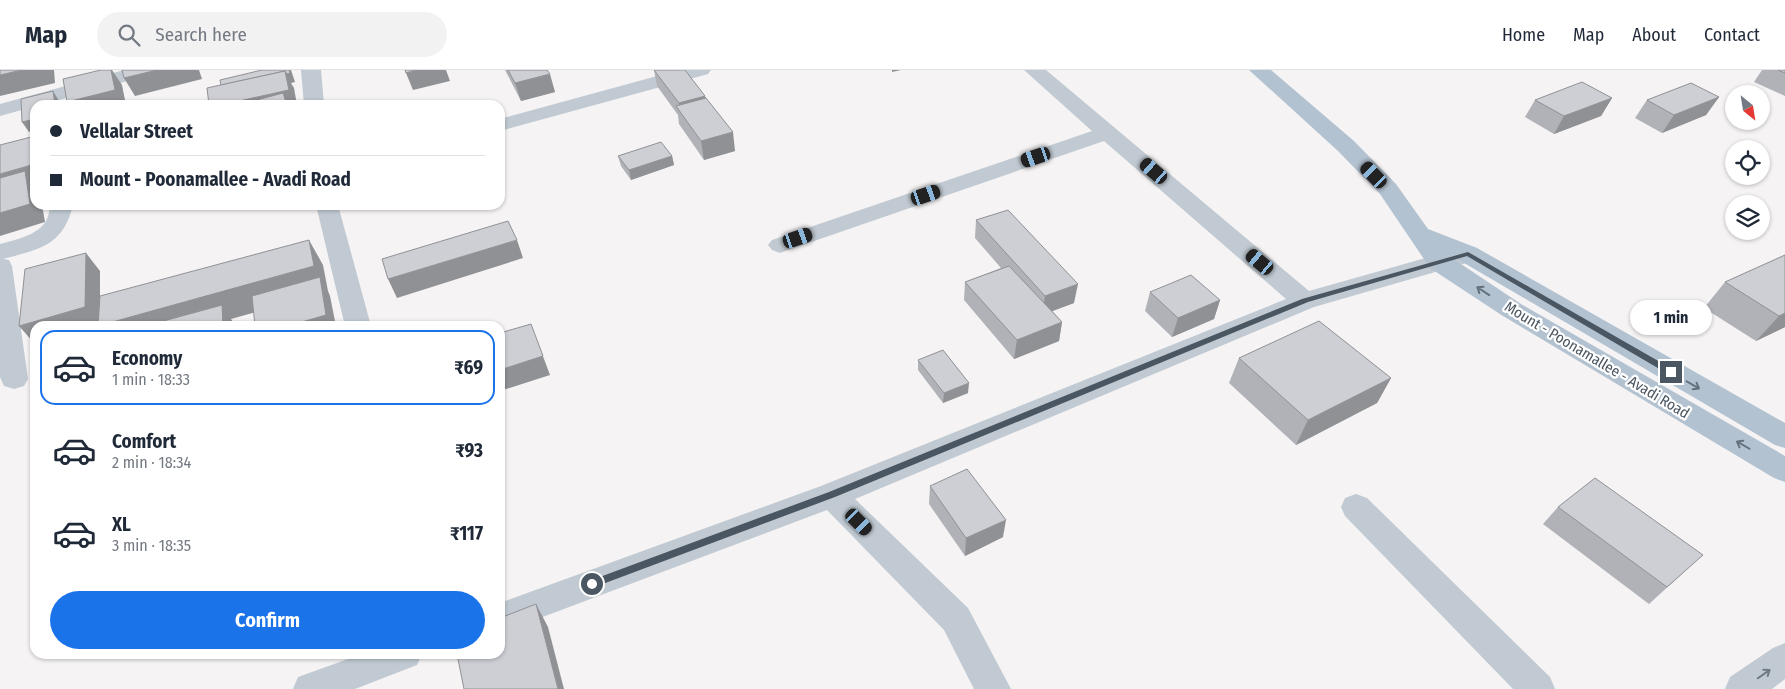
<!DOCTYPE html>
<html lang="en">
<head>
<meta charset="utf-8">
<style>
  :root { --surface:#fff; --page:#f2f2f3; --text:#1f2937; --muted:#747a83; --line:#e0e1e3; --accent:#1a73e8 }
  body { margin:0; font-family:"Fira Sans Condensed",sans-serif; background:var(--page); color:var(--text); height:100vh; display:flex; flex-direction:column; font-size:19px; white-space:nowrap }
  * { box-sizing:border-box; margin:0 }
  p { font-size:16px; color:var(--muted) }
  .icon { flex:none; width:28px; height:28px; fill:none; stroke:currentColor; stroke-width:2; stroke-linecap:round; stroke-linejoin:round }
  .map { position:relative; flex:1; overflow:hidden }
  .sheet { position:absolute; left:30px; top:251px; width:475px; height:338px; display:flex; flex-direction:column; background:var(--surface); border-radius:15px; box-shadow:0 1px 4px #0004 }
  .sheet>* { flex:none }
  .hud { position:absolute; left:30px; top:30px; width:475px; height:110px; border-radius:15px; box-shadow:0 1px 4px #0004; display:grid; align-content:center; height:110px; padding:0 20px; background:var(--surface) }
  .needle { width:32px; rotate:150deg }
  .controls { position:absolute; left:1725px; top:15px; display:grid; gap:10px }
  .controls a { display:grid; place-items:center; width:45px; height:45px; border-radius:50%; background:var(--surface); box-shadow:0 1px 4px #0004; font-size:25px }
  .end { position:absolute; width:22px; height:22px; margin:-11px; border:6px solid #4a5661; background:#fff; box-shadow:0 0 0 2px #fff }
  .from { border-radius:50% }
  .bubble { position:absolute; height:35px; border-radius:18px; background:var(--surface); box-shadow:0 1px 4px #0004; font-size:16px; font-weight:700; line-height:35px; text-align:center }
  .car { position:absolute; width:15px; height:30px; margin:-15px -8px; border-radius:6px; box-shadow:0 0 4px 1px #0007; background:linear-gradient(#222 24%,#8ab4d8 0 40%,#222 0 76%,#8ab4d8 0 86%,#222 0) }
  .hud b { display:flex; align-items:center; gap:18px; height:48px; font-size:19px }
  .hud b+b { border-top:1px solid var(--line) }
  .hud i { width:12px; height:12px; background:var(--text) }
  ul { padding:9px 0 0; list-style:none }
  li { display:flex; align-items:center; gap:15px; height:75px; margin:0 10px 8px; padding:0 10px; border:2px solid transparent; border-radius:15px }
  li div { flex:1 }
  li b { display:block; font-size:19px }
  li em { font-style:normal; font-weight:700 }
  li.active { border-color:var(--accent) }
  li>.icon { width:45px; height:45px; stroke-width:1.5 }
  .action { display:flex; gap:10px; margin-top:auto; padding:10px 20px }
  .action a { flex:1; height:58px; border-radius:30px; background:var(--accent); color:#fff; font-size:20px; font-weight:700; line-height:58px; text-align:center }
  header { display:flex; align-items:center; gap:30px; box-sizing:border-box; height:70px; padding:0 25px; background:var(--surface); border-bottom:1px solid var(--line) }
  header strong { font-size:24px }
  nav { display:flex; gap:28px; margin-inline-start:auto; font-size:18px }
  .search { width:350px; height:45px; background:var(--page); display:flex; align-items:center; gap:12px; box-sizing:border-box; padding:0 18px; border-radius:28px; color:var(--muted); font-size:19px }
  .map>svg:first-child { display:block }
</style>
</head>
<body>
<header>
<strong>Map</strong>
<div class="search"><svg class="icon" aria-label="search" viewBox="0 0 24 24"><circle cx="10" cy="10" r="6"/><path d="M15 15l6 6"/></svg>Search here</div>
<nav><a>Home</a><a>Map</a><a>About</a><a>Contact</a></nav>
</header>
<div class="map">
<svg width="1785" height="619" viewBox="0 0 1785 619">
  <rect width="100%" height="100%" fill="#f5f3f3"/>
  <g fill="none" stroke-linecap="round" stroke-linejoin="round">
    <!-- minor -->
    <g fill="#c1cad2" fill-rule="evenodd">
      <path d="M124,0h32l-3,4 -153,42v-12z"/>
      <path d="M301,0h20l3,35h-20z"/>
      <path d="M679,0h32l-3,4 -208,57v-12z"/>
      <path d="M1024,0h22l263,221 159,-45 9,2 3,6 -3,6 -163,47 -459,192 113,109 43,81h-37l-30,-59 -117,-120 -327,123v-30l321,-117 465,-187 -182,-158 -316,109 -8,3 -8,-3 -4,-5 4,-5 320,-109z"/>
      <path d="M51,135h22c-10,41 -33,44 -70,54l6,1 3,6 16,113 -4,7 -10,3 -10,-3 -4,-9v-133c15,-4 38,-9 46,-23 3,-5 3,-11 5,-16z"/>
      <path d="M316,135h22l33,121h-26z"/>
      <path d="M1356,424l11,4 183,179 5,12h-42l-168,-173 -4,-9 4,-9z"/>
      <path d="M1785,573v36l-13,10h-47l5,-12 43,-29z"/>
      <path d="M362,584h60l-5,11 -62,24h-62l5,-12z"/>
    </g>
    <!-- major -->
    <path fill="#b3c2d1" fill-rule="evenodd" d="M1249,0h22l83,71 42,43 32,45 49,19 308,175v25l-10,-3 -316,-185 -13,-6 75,50 264,152v26l-11,-4 -271,-162 -73,-48 -50,-74 -42,-43z"/>
  </g>
  <!-- wall -->
  <g fill="#b0b2b7">
    <path d="M505,0h42l8,22 -34,9z"/>
    <path d="M654,0h31l20,26 1,2 29,53 -31,9 -25,-36 -1,-9 -21,-29z"/>
    <path d="M1762,0h23v26l-31,-14z"/>
    <path d="M1719,27l-13,18 -44,18 -27,-15 12,-18z"/>
    <path d="M1612,28l-11,18 -47,18 -29,-17 10,-17z"/>
    <path d="M618,86h54l2,9 -43,15 -10,-14z"/>
    <path d="M976,150l98,83 -22,8 10,11 -3,19 -45,18 -50,-59 1,-18 36,-14 -26,-30z"/>
    <path d="M1785,185v72l-29,14 -52,-33 21,-26z"/>
    <path d="M1150,222l70,8 -6,19 -42,18 -27,-26z"/>
    <path d="M1239,288l152,20 -14,25 -81,42 -67,-62z"/>
    <path d="M918,290l50,33 -25,10 -25,-33z"/>
    <path d="M930,416l73,51 -38,19 -36,-52z"/>
    <path d="M1558,437l126,65 -35,32 -106,-80z"/>
  </g>
  <!-- shaded-wall -->
  <g fill="#909195">
    <path d="M22,0h32l1,13 -55,13v-21z"/>
    <path d="M111,0h1l10,15 4,20h-57l-2,-3z"/>
    <path d="M157,0h42l3,9 -67,17 -11,-18z"/>
    <path d="M291,0l4,12 -4,1 3,5 3,17h-76l64,-34z"/>
    <path d="M416,0h30l4,11 -37,9 -7,-17z"/>
    <path d="M892,0h9l-9,2z"/>
    <path d="M550,4l5,18 -34,9 -6,-18z"/>
    <path d="M53,21l6,10 1,4h-5z"/>
    <path d="M705,26l3,18 -28,-2 -1,-9z"/>
    <path d="M1719,27l-13,18 -44,18 12,-18z"/>
    <path d="M1612,28l-11,18 -47,18 10,-18z"/>
    <path d="M35,49v12l-6,1 -7,-10z"/>
    <path d="M733,62l2,19 -31,9 -3,-19z"/>
    <path d="M672,86l2,9 -43,15 -2,-10z"/>
    <path d="M35,94v41h7l3,17 -45,14v-62z"/>
    <path d="M365,135h12l-11,3z"/>
    <path d="M309,170l14,25 5,26 2,5 6,30h-48l35,-33 -92,26 3,5v2h-199v18l-16,-18 67,-73 14,18v55z"/>
    <path d="M517,170l6,18 -126,40 -9,-19z"/>
    <path d="M1078,214l-4,19 -32,12 3,-19z"/>
    <path d="M1220,230l-6,19 -42,18 6,-19z"/>
    <path d="M1785,243v14l-29,14 23,-25z"/>
    <path d="M1062,252l-3,19 -45,18 3,-19z"/>
    <path d="M538,273l12,32 -50,16v-21z"/>
    <path d="M1391,308l-14,25 -81,42 12,-25z"/>
    <path d="M969,313l-1,10 -25,10 1,-10z"/>
    <path d="M1006,450l-3,17 -38,19 1,-18z"/>
    <path d="M536,534l12,23 16,62h-6z"/>
  </g>
  <!-- building -->
  <g fill="#cdcfd5" stroke="#909195">
    <path d="M0,0h22l-22,5z"/>
    <path d="M101,0h10l4,20 -48,12 -4,-23z"/>
    <path d="M122,0h35l-33,8z"/>
    <path d="M262,0h27l1,3 -3,1 -2,-3 -64,14 -1,-5z"/>
    <path d="M405,0h11l-10,3z"/>
    <path d="M508,0h39l3,4 -35,9z"/>
    <path d="M654,0h31l20,26 -26,7z"/>
    <path d="M1778,0h7v3z"/>
    <path d="M285,1l4,19 -68,15h-12l-2,-17z"/>
    <path d="M1582,12l30,16 -48,18 -29,-16z"/>
    <path d="M1691,13l28,14 -45,18 -27,-15z"/>
    <path d="M53,21l2,14h-20v14l-13,3 -1,-23z"/>
    <path d="M283,23l4,12h-49z"/>
    <path d="M706,28l27,34 -32,9 -25,-35z"/>
    <path d="M35,66v28l-35,10v-29z"/>
    <path d="M661,72l11,14 -43,14 -11,-14z"/>
    <path d="M25,101l5,33 -30,9v-35z"/>
    <path d="M1008,140l70,74 -33,12 -69,-76z"/>
    <path d="M508,151l9,19 -129,39 -6,-20z"/>
    <path d="M309,170l5,26 -216,60 2,-30z"/>
    <path d="M86,183l-1,54 -66,19 6,-57z"/>
    <path d="M1785,185v58l-6,3 -54,-34z"/>
    <path d="M1009,196l53,56 -45,18 -52,-58z"/>
    <path d="M1191,205l29,25 -42,18 -28,-26z"/>
    <path d="M320,207l6,38 -38,11h-33l-3,-30z"/>
    <path d="M222,235l1,21h-74v-1z"/>
    <path d="M1319,251l72,57 -83,42 -69,-62z"/>
    <path d="M531,254l12,32 -43,14v-37z"/>
    <path d="M943,280l26,33 -25,10 -26,-33z"/>
    <path d="M967,399l39,51 -40,18 -36,-52z"/>
    <path d="M1595,408l108,77 -36,32 -109,-80z"/>
    <path d="M536,534l22,85h-94l-7,-35h43v-36z"/>
  </g>
  <!-- one-way arrows -->
  <defs><path id="oneway-shaft" d="M-6 0H5M1.5-3L5.5 0L1.5 3" fill="none" stroke-width="1.6" stroke-linecap="round" stroke-linejoin="round" transform="scale(1.25)"/></defs>
  <g stroke="#64717d">
    <use href="#oneway-shaft" transform="translate(1483 221) rotate(-146)"/>
    <use href="#oneway-shaft" transform="translate(1693 315) rotate(30)"/>
    <use href="#oneway-shaft" transform="translate(1743 375) rotate(-150)"/>
  </g>
  <use stroke="#6e7983" href="#oneway-shaft" transform="translate(1764 604) rotate(-35)"/>
  <!-- route -->
  <path fill="#4a5661" d="M1468,182l206,118v4h-6l-201,-118 -159,46 -473,195 -243,91 -5,-4 2,-3 240,-89 473,-193z"/>
  <g text-anchor="middle" stroke-width="4.5" stroke-linejoin="round" paint-order="stroke">
    <!-- street labels -->
    <g font-size="15" fill="#4a5661" stroke="#fff">
      <text transform="translate(1597 290) rotate(31)" y="5">Mount - Poonamallee - Avadi Road</text>
    </g>
  </g>
</svg>
<div class="controls">
<a><svg class="needle" viewBox="-14 -14 28 28"><path d="M0-13l5 13h-10z" fill="#e53935"/><path d="M0 13l5-13h-10z" fill="#747a83"/></svg></a>
<a><svg class="icon" aria-label="locate" viewBox="0 0 24 24"><circle cx="12" cy="12" r="6"/><path d="M12 2v4M12 18v4M2 12h4M18 12h4"/></svg></a>
<a><svg class="icon" aria-label="layers" viewBox="0 0 24 24"><path d="M12 4l9 5-9 5-9-5zM3 14l9 5 9-5"/></svg></a>
</div>
<i class="end from" style="left:592px;top:514px"></i>
<i class="end" style="left:1671px;top:302px"></i>
<div class="bubble" style="left:1630px;top:230px;width:82px">1 min</div>
<i class="car" style="left:1036px;top:87px;rotate:251deg"></i>
<i class="car" style="left:1154px;top:101px;rotate:311deg"></i>
<i class="car" style="left:1374px;top:105px;rotate:316deg"></i>
<i class="car" style="left:926px;top:125px;rotate:71deg"></i>
<i class="car" style="left:798px;top:168px;rotate:71deg"></i>
<i class="car" style="left:1260px;top:192px;rotate:310deg"></i>
<i class="car" style="left:859px;top:452px;rotate:135deg"></i>
<div class="hud">
<b><i class="from"></i>Vellalar Street</b>
<b><i></i>Mount - Poonamallee - Avadi Road</b>
</div>
<section class="sheet">
<ul>
<li class="active"><svg class="icon" aria-label="car" viewBox="0 0 24 24"><path d="M5 17H2v-5l4-1 3-4h7l3 4 3 1v5h-3M9 17h6M6 11h13"/><circle cx="7" cy="17" r="2"/><circle cx="17" cy="17" r="2"/></svg><div><b>Economy</b><p>1 min · 18:33</p></div><em>₹69</em></li>
<li><svg class="icon" aria-label="car" viewBox="0 0 24 24"><path d="M5 17H2v-5l4-1 3-4h7l3 4 3 1v5h-3M9 17h6M6 11h13"/><circle cx="7" cy="17" r="2"/><circle cx="17" cy="17" r="2"/></svg><div><b>Comfort</b><p>2 min · 18:34</p></div><em>₹93</em></li>
<li><svg class="icon" aria-label="car" viewBox="0 0 24 24"><path d="M5 17H2v-5l4-1 3-4h7l3 4 3 1v5h-3M9 17h6M6 11h13"/><circle cx="7" cy="17" r="2"/><circle cx="17" cy="17" r="2"/></svg><div><b>XL</b><p>3 min · 18:35</p></div><em>₹117</em></li>
</ul>
<div class="action"><a>Confirm</a></div>
</section>
</div>
</body>
</html>
